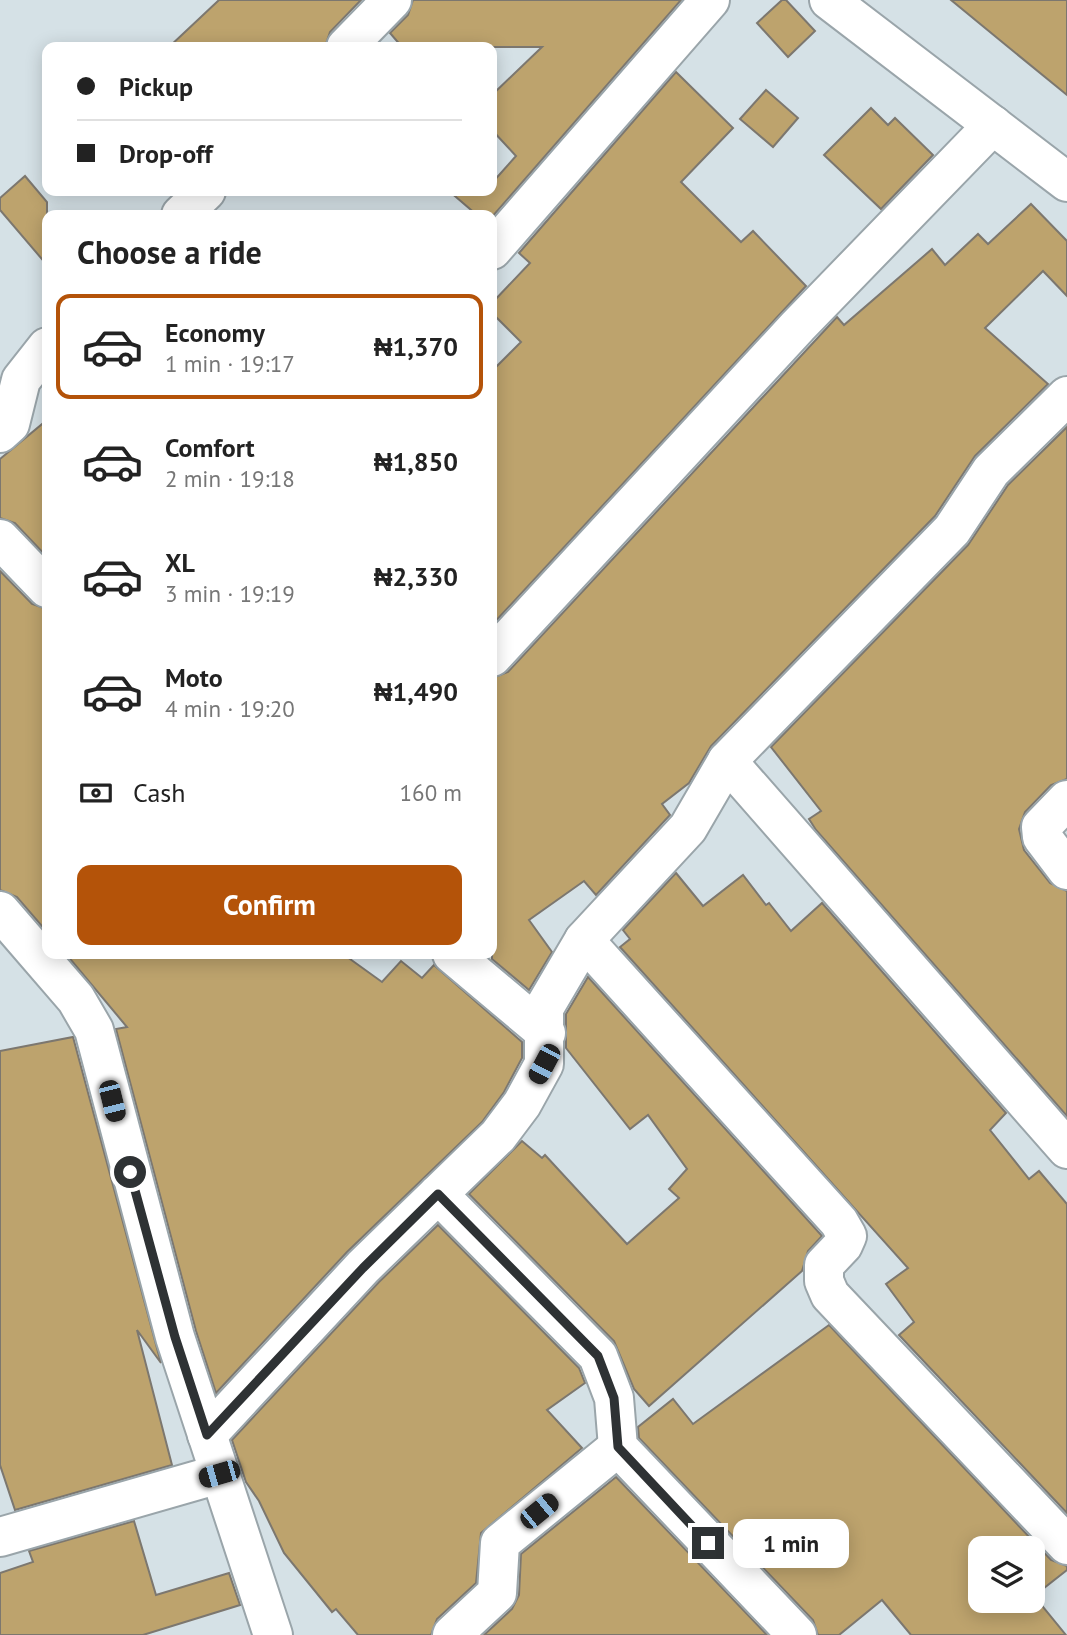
<!DOCTYPE html>
<html lang="en">
<head>
<meta charset="utf-8">
<style>
  :root { --surface:#fff; --page:#f6f6f6; --text:#222; --muted:#767676; --line:#e0e0e0; --accent:#b45309 }
  body { margin:0; font-family:"PT Sans",sans-serif; background:var(--page); color:var(--text); height:100vh; display:flex; flex-direction:column; font-size:26px; white-space:nowrap }
  * { box-sizing:border-box; margin:0 }
  p { font-size:23px; color:var(--muted) }
  .icon { flex:none; width:38px; height:38px; fill:none; stroke:currentColor; stroke-width:2; stroke-linecap:round; stroke-linejoin:round }
  .map { position:relative; flex:1; overflow:hidden }
  .panel { position:absolute; left:42px; top:210px; width:455px; height:749px; display:flex; flex-direction:column; background:var(--surface); border-radius:14px; box-shadow:0 4px 18px #0003 }
  .panel>* { flex:none }
  .top-card { position:absolute; left:42px; top:42px; width:455px; height:154px; border-radius:14px; box-shadow:0 4px 18px #0003; display:grid; align-content:center; height:154px; padding:0 35px; background:var(--surface) }
  .buttons { position:absolute; left:968px; top:1536px; display:grid; gap:14px }
  .buttons a { display:grid; place-items:center; width:77px; height:77px; border-radius:14px; background:var(--surface); box-shadow:0 4px 18px #0003; font-size:35px }
  .end { position:absolute; width:32px; height:32px; margin:-16px; border:9px solid #2e3234; background:#fff; box-shadow:0 0 0 4px #fff }
  .from { border-radius:50% }
  .bubble { position:absolute; height:49px; border-radius:14px; background:var(--surface); box-shadow:0 4px 18px #0003; font-size:23px; font-weight:700; line-height:49px; text-align:center }
  .car { position:absolute; width:21px; height:42px; margin:-21px -10px; border-radius:9px; box-shadow:0 0 5px 2px #0007; background:linear-gradient(#222 24%,#8ab4d8 0 40%,#222 0 76%,#8ab4d8 0 86%,#222 0) }
  .top-card b { display:flex; align-items:center; gap:24px; height:66px; font-size:26px }
  .top-card b+b { border-top:2px solid var(--line) }
  .top-card i { width:18px; height:18px; background:var(--text) }
  ul { padding:0; list-style:none }
  li { display:flex; align-items:center; gap:21px; height:105px; margin:0 14px 10px; padding:0 21px; border:4px solid transparent; border-radius:14px }
  li div { flex:1 }
  li b { display:block; font-size:26px }
  li em { font-style:normal; font-weight:700 }
  li.current { border-color:var(--accent) }
  li>.icon { width:63px; height:63px; stroke-width:1.5 }
  h2 { padding:0 35px; font-size:32px; line-height:84px }
  .pay { display:flex; align-items:center; gap:18px; height:77px; padding:0 35px; font-size:26px }
  .pay p { margin-inline-start:auto }
  .primary-button { display:flex; gap:14px; margin-top:auto; padding:14px 35px }
  .primary-button a { flex:1; height:80px; border-radius:14px; background:var(--accent); color:#fff; font-size:28px; font-weight:700; line-height:80px; text-align:center }
  .map>svg:first-child { display:block }
</style>
</head>
<body>
<div class="map">
<svg width="1067" height="1635" viewBox="0 0 1067 1635">
  <rect width="100%" height="100%" fill="#d5e1e6"/>
  <!-- building -->
  <g fill="#bda36d" stroke="#7c776f" stroke-width="2" fill-rule="evenodd">
    <path d="M219,0h142l-31,32 -5,15h-156z"/>
    <path d="M413,0h268l-189,217 -15,-2 -28,-24h43v-8l24,-27 -24,-26v-35l50,-48h-140l-12,-14 18,-18z"/>
    <path d="M782,0h4l29,31 -27,26 -31,-34z"/>
    <path d="M951,0h116v95l-60,-49z"/>
    <path d="M676,72l57,56 -52,54 60,60 12,-11 53,55 -314,339v-254l29,-29 -29,-29v-10l38,-40 -11,-10z"/>
    <path d="M766,90l32,28 -25,29 -33,-28z"/>
    <path d="M871,108l17,17 7,-7 38,37 -52,54 -57,-54z"/>
    <path d="M25,176l22,26v63l-47,-55v-12z"/>
    <path d="M1031,204l36,37v55l-24,-25 -58,57 63,56 -73,72 -40,60 -224,230 -22,37 -27,21 8,11 -74,80 -12,-14 -55,39 23,32 -23,38 -37,-31v-281l16,-6 329,-355 7,8 88,-76 13,16 33,-31 10,10z"/>
    <path d="M47,420v137l-32,-34 -15,-5v-59z"/>
    <path d="M1067,427v352l-16,6 -26,27 -6,17 5,21 26,33 17,8v225l-251,-286 -7,-11 12,-8 -50,-64 197,-202 40,-60z"/>
    <path d="M0,571l32,33 15,5v323l-30,-35 -17,-7z"/>
    <path d="M676,873l27,33 40,-31 23,30 3,-2 22,28 31,-28 184,210 -16,17 39,49 10,-8 28,33v309l-168,-178 15,-13 -28,-38 22,-16 -288,-321 10,-8 -7,-9z"/>
    <path d="M66,954h277l39,28 19,-21 21,17 12,-13 88,77v16l-18,34 -22,30 -135,130 -131,141 -20,-62 -80,-302 11,-2z"/>
    <path d="M588,977l234,259 -14,15 -6,20 -153,135 -15,-17 -20,-48 -145,-147 53,-53 20,17 3,-3 82,89 52,-46 -10,-9 18,-20 -39,-54 -18,14 -64,-81v-34z"/>
    <path d="M73,1037l88,326 -24,-33 35,135 -157,45 -15,-45v-414z"/>
    <path d="M438,1225l141,143 6,15 -38,27 35,38 -101,85 -5,50 -39,36 -6,16h-73l-22,-26 -4,3 -48,-59 -25,-52 -13,-19 -14,-42 147,-158z"/>
    <path d="M829,1325l222,235 16,6v4l-33,26 32,39h-155l-29,-35 -43,35h-21l-5,-15 -174,-182 -1,-11 35,-28 20,25zM980,1549h52v52h-52z"/>
    <path d="M616,1477l151,158h-283l28,-26 7,-14 2,-41z"/>
    <path d="M134,1521l22,74 73,-22 11,32 -97,30h-143v-62l33,-11 -4,-11z"/>
  </g>
  <g fill="none" stroke-linecap="round" stroke-linejoin="round">
    <!-- minor casing -->
    <g stroke="#9aa5aa" stroke-width="42">
      <g id="minor">
        <path d="M829,0l238,182"/>
        <path d="M346,47l46,-47"/>
        <path d="M181,215l25,-24"/>
        <path d="M492,250l218,-250"/>
        <path d="M0,433l10,-9 11,-44 26,-33"/>
        <path d="M0,539l47,49"/>
        <path d="M492,657l306,-331 195,-201"/>
        <path d="M727,761l340,388"/>
        <path d="M1067,800l-26,27 1,10 25,33"/>
        <path d="M0,911l76,88 18,31 81,307 98,298"/>
        <path d="M584,940l255,282 8,14 -4,9 -19,20v16l6,14 237,250"/>
        <path d="M452,954l94,79"/>
        <path d="M438,1194l160,162 16,42 4,49 179,188"/>
        <path d="M207,1435l156,-168 135,-131 24,-32 22,-40v-56l40,-68 104,-112 39,-67 225,-231 39,-59 76,-75"/>
        <path d="M0,1537l219,-63"/>
        <path d="M452,1635l45,-42 3,-50 118,-96"/>
      </g>
    </g>
    <!-- minor -->
    <use href="#minor" stroke="#fff" stroke-width="38"/>
  </g>
  <g fill="none" stroke-linecap="round" stroke-linejoin="round">
    <!-- route -->
    <path stroke="#2e3234" stroke-width="9" d="M130,1172l45,165 32,98 156,-167 75,-74 160,162 16,42 4,49 90,96"/>
  </g>
</svg>
<div class="buttons">
<a><svg class="icon" aria-label="layers" viewBox="0 0 24 24"><path d="M12 4l9 5-9 5-9-5zM3 14l9 5 9-5"/></svg></a>
</div>
<i class="end from" style="left:130px;top:1172px"></i>
<i class="end" style="left:708px;top:1543px"></i>
<div class="bubble" style="left:733px;top:1519px;width:116px">1 min</div>
<i class="car" style="left:544px;top:1064px;rotate:208deg"></i>
<i class="car" style="left:112px;top:1101px;rotate:166deg"></i>
<i class="car" style="left:219px;top:1474px;rotate:254deg"></i>
<i class="car" style="left:539px;top:1511px;rotate:51deg"></i>
<div class="top-card">
<b><i class="from"></i>Pickup</b>
<b><i></i>Drop-off</b>
</div>
<section class="panel">
<h2>Choose a ride</h2>
<ul>
<li class="current"><svg class="icon" aria-label="car" viewBox="0 0 24 24"><path d="M5 17H2v-5l4-1 3-4h7l3 4 3 1v5h-3M9 17h6M6 11h13"/><circle cx="7" cy="17" r="2"/><circle cx="17" cy="17" r="2"/></svg><div><b>Economy</b><p>1 min · 19:17</p></div><em>₦1,370</em></li>
<li><svg class="icon" aria-label="car" viewBox="0 0 24 24"><path d="M5 17H2v-5l4-1 3-4h7l3 4 3 1v5h-3M9 17h6M6 11h13"/><circle cx="7" cy="17" r="2"/><circle cx="17" cy="17" r="2"/></svg><div><b>Comfort</b><p>2 min · 19:18</p></div><em>₦1,850</em></li>
<li><svg class="icon" aria-label="car" viewBox="0 0 24 24"><path d="M5 17H2v-5l4-1 3-4h7l3 4 3 1v5h-3M9 17h6M6 11h13"/><circle cx="7" cy="17" r="2"/><circle cx="17" cy="17" r="2"/></svg><div><b>XL</b><p>3 min · 19:19</p></div><em>₦2,330</em></li>
<li><svg class="icon" aria-label="car" viewBox="0 0 24 24"><path d="M5 17H2v-5l4-1 3-4h7l3 4 3 1v5h-3M9 17h6M6 11h13"/><circle cx="7" cy="17" r="2"/><circle cx="17" cy="17" r="2"/></svg><div><b>Moto</b><p>4 min · 19:20</p></div><em>₦1,490</em></li>
</ul>
<div class="pay"><svg class="icon" aria-label="cash" viewBox="0 0 24 24"><path d="M3 7h18v10H3z"/><circle cx="12" cy="12" r="2"/></svg>Cash<p>160 m</p></div>
<div class="primary-button"><a>Confirm</a></div>
</section>
</div>
</body>
</html>
